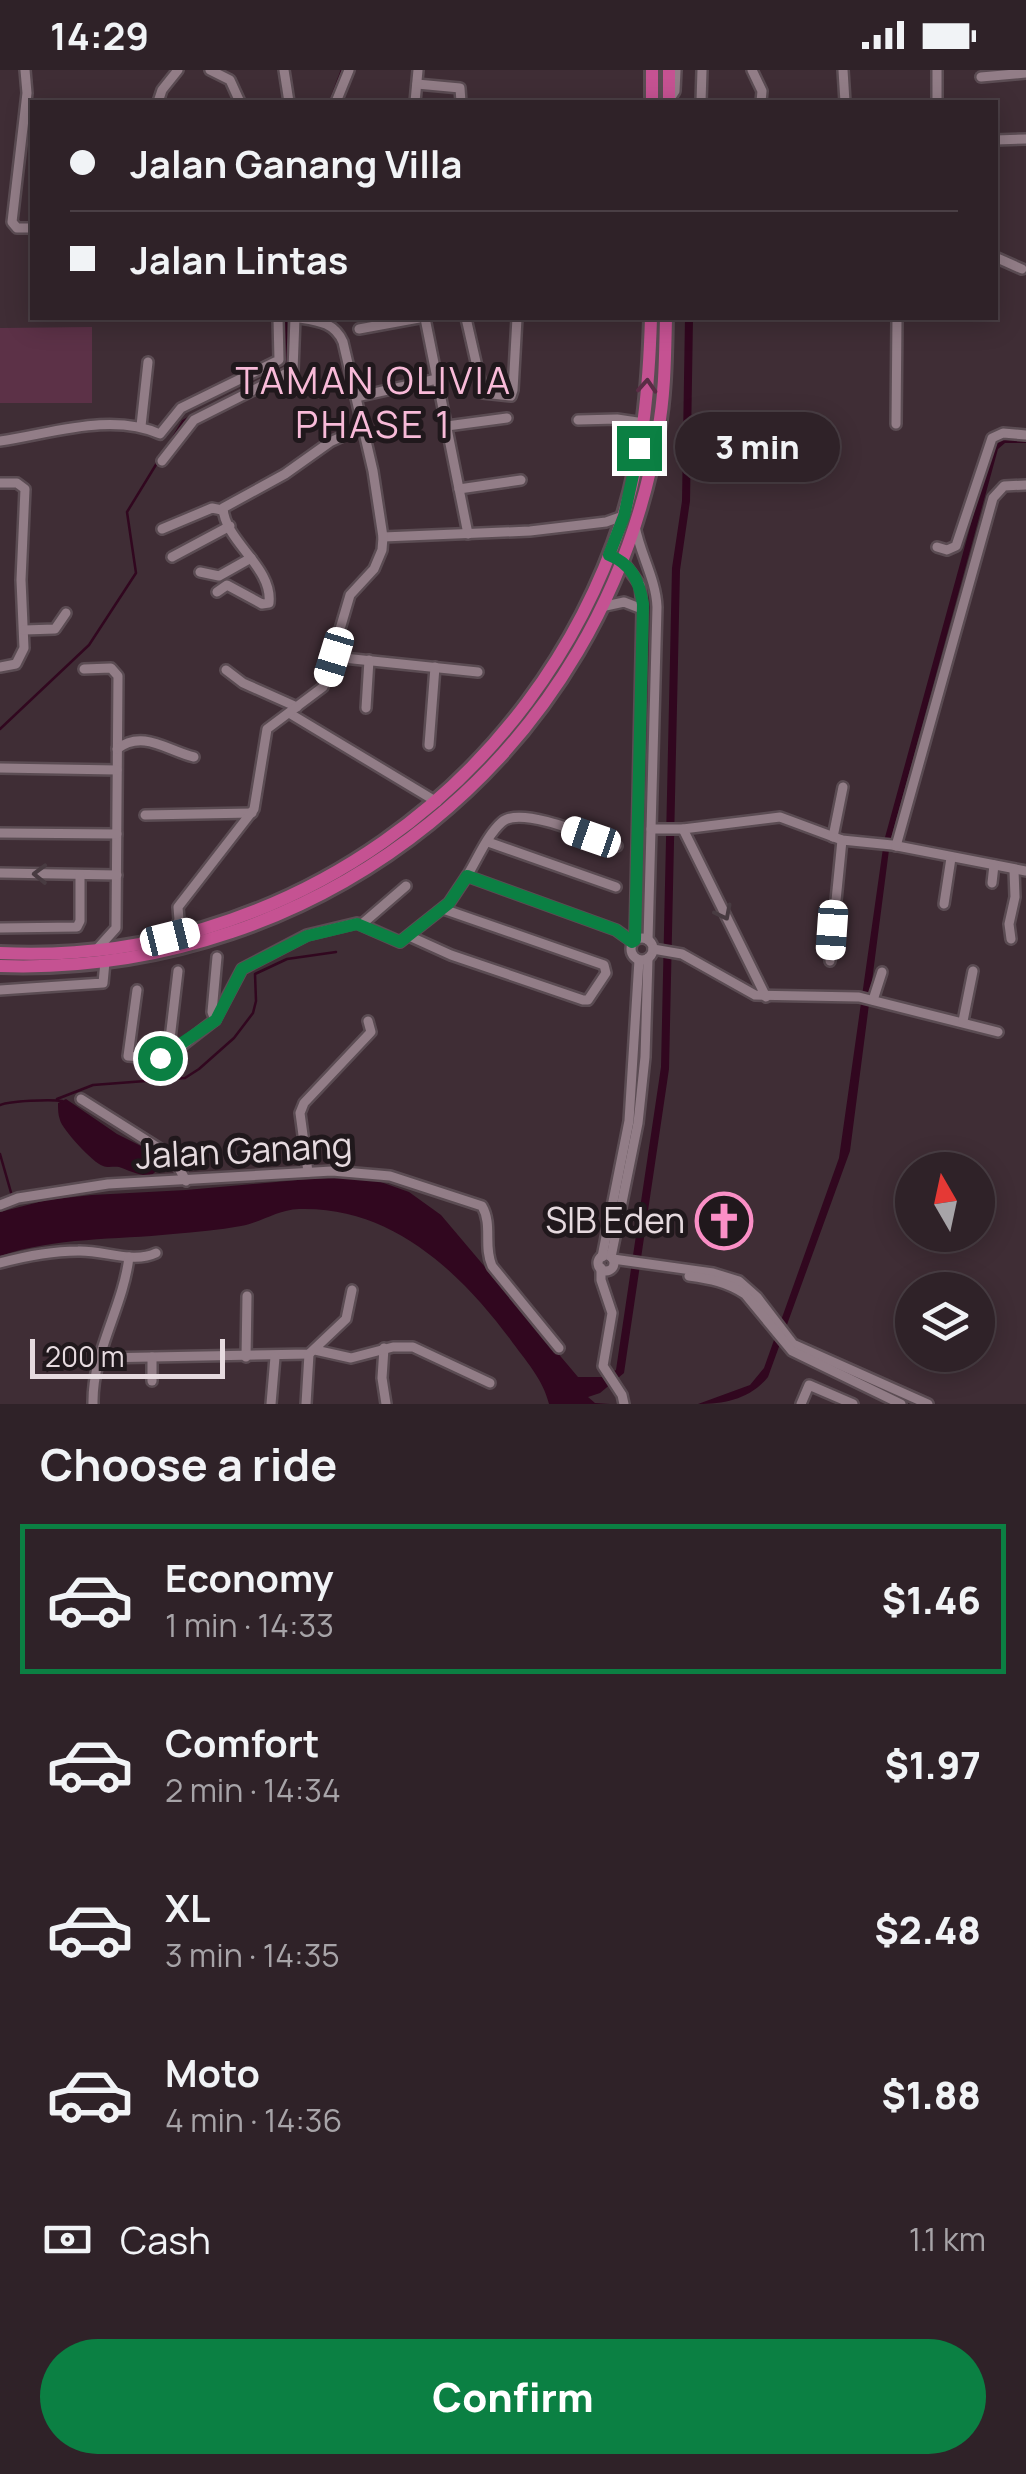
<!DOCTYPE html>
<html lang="en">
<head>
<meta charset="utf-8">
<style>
  :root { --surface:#2f2228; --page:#372a30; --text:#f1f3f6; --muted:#a7a4a8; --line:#4a3f45; --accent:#0b8043 }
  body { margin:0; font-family:Manrope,sans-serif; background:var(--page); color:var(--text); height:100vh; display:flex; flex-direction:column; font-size:38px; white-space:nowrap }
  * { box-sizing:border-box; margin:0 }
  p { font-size:32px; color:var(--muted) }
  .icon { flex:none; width:55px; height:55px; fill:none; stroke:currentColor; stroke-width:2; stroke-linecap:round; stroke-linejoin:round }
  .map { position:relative; height:1334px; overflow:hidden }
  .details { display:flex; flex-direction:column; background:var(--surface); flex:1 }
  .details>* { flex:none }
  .banner { position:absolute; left:30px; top:30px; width:968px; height:220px; border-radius:0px; box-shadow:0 5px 25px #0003,0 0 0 2px var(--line); display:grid; align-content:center; height:220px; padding:0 40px; background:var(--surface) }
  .needle { width:65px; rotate:351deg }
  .fabs { position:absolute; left:895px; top:1082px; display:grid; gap:20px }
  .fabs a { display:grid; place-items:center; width:100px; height:100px; border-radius:50%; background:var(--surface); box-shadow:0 5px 25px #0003,0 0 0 2px var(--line); font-size:50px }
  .scale { position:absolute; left:30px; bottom:25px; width:195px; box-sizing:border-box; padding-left:10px; border:5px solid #e6dadf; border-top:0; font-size:28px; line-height:35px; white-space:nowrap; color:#e6dadf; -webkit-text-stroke:8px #20181c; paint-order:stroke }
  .end { position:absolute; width:45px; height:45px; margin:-22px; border:12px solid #0b8043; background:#fff; box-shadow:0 0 0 5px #fff }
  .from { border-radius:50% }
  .bubble { position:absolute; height:70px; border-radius:35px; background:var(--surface); box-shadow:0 5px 25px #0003,0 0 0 2px var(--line); font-size:32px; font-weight:800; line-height:70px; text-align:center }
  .car { position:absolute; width:30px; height:60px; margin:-30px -15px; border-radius:12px; box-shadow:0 0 8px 2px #0007; background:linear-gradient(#fff 24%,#345 0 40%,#fff 0 76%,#345 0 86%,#fff 0) }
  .banner b { display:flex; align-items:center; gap:35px; height:95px; font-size:38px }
  .banner b+b { border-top:2px solid var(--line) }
  .banner i { width:25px; height:25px; background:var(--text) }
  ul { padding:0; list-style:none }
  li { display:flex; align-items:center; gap:30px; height:150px; margin:0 20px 15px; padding:0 20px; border:5px solid transparent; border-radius:0px }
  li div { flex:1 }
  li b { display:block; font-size:38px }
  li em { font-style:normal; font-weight:800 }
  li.on { border-color:var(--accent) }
  li>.icon { width:90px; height:90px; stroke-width:1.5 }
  h2 { padding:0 40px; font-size:45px; line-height:120px }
  .pay { display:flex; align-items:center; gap:25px; height:110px; padding:0 40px; font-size:38px }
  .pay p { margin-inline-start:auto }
  .cta { display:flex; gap:20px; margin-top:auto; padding:20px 40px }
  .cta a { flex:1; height:115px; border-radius:60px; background:var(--accent); color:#fff; font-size:40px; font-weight:800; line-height:115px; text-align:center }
  .status { display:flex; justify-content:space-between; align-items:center; height:70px; padding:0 50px; background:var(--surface); direction:ltr }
  .status svg { height:28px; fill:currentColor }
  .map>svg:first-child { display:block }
</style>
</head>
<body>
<div class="status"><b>14:29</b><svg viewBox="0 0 49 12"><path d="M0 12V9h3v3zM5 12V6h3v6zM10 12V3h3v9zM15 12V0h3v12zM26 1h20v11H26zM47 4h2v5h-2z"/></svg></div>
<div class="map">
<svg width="1026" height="1334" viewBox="0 0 1026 1334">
  <rect width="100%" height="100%" fill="#3f2d35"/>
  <!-- green -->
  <path fill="#5c3147" d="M92,257v76h-92v-75z"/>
  <!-- water -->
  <g fill="#31071f">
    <path d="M685,248h8l-3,183 -10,69 -11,499 -45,304 -24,20 -12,4 7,6 15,1h-61c-6,-25 -24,-44 -39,-65 -51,-68 -119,-133 -211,-130 -22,1 -37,13 -58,17 -22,4 -45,6 -68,8 -58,6 -117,3 -173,22v-44l47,-12 45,-5 94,-5 123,-11 38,-1 31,3 31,11 32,23 137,162h24l14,-7 45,-303 11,-499 10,-67z"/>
    <path d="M1026,367v6h-21l-7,6 -108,393 -40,309 -82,226c-18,22 -43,27 -70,27l52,-19 14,-17 75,-210 45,-317 108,-394 10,-9z"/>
    <path d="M66,1029l51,35 40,20c7,34 -24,18 -38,13 -5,-1 -11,1 -16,-1 -10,-3 -41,-37 -43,-46 -2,-5 -2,-11 -2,-17z"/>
  </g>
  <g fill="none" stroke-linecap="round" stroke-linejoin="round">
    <!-- stream -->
    <g stroke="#31071f" stroke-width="2.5">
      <path d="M330,32l12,-32"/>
      <path d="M204,340l83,-43 -1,-49"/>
      <path d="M167,378l16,-27 9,-5"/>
      <path d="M0,659l89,-84 47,-72 -9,-61 30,-49"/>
      <path d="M57,1029l36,-14 92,-7 14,-9 35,-31 19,-25 3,-12 -1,-27 32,-15 49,-7"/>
      <path d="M0,1035c10,-4 50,-6 62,-4"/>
      <path d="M0,1084l12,42"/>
    </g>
    <!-- minor casing -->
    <g stroke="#5b4c53" stroke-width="14">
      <g id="minor">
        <path d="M25,0l2,23 -15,129 5,6h15"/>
        <path d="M210,0l20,10 10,22"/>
        <path d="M284,0l5,32"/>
        <path d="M752,0l10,21 -1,11"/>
        <path d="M843,0l2,32"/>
        <path d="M937,0v32"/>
        <path d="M981,7l45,-4"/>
        <path d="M417,14l43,4 1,14"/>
        <path d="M669,30l6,-9 1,-21"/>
        <path d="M158,32l4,-12 16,-20"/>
        <path d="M336,32l13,-32"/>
        <path d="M415,32l3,-32"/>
        <path d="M701,32l1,-32"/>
        <path d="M995,70l31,-1"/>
        <path d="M995,187l27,12"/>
        <path d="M425,248l43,216"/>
        <path d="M466,248l17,75 28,3 2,-6 4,-72"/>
        <path d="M359,259l60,-11"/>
        <path d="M356,327l81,-18"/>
        <path d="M578,350l39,-1 27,4"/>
        <path d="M896,354l1,-106"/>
        <path d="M141,356l7,-64"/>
        <path d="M447,356l60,-8"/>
        <path d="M0,371c50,-7 111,-29 160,-7l21,-26 98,-48 -1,-42"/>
        <path d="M162,391l32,-41 99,-50 2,-52"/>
        <path d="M0,413h17l8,6 -4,91 3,68 -8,16 -16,3"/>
        <path d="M459,419l62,-9"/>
        <path d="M635,456c5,28 21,53 22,81l-9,333"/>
        <path d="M162,459l50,-21 10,2"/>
        <path d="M383,467l147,-6 76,-9 17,-6"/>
        <path d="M937,477l10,3 9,-4 36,-108 11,-5 23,2"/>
        <path d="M172,487l58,-31"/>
        <path d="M621,489l19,26 2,24"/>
        <path d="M200,502l19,4 32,-18"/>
        <path d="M217,522l10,-7 35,19 7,-1c4,-36 -44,-61 -46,-95l62,-34 45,-32 33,-15"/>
        <path d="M601,537l23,-5 18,7 -7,331"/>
        <path d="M24,560l31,-1 11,-16"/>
        <path d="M334,587l144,15"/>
        <path d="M84,599l27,-1 7,8 -2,252 -18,20"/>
        <path d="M226,600l17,13 54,24"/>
        <path d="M366,638l3,-48"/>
        <path d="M289,643l148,89"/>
        <path d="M429,675l6,-78"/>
        <path d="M117,679c26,-20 51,2 77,8"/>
        <path d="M0,698l117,2"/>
        <path d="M145,745l107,-2"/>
        <path d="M651,759h32l97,-12 62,23 50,5 134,26"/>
        <path d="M683,759l83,168"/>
        <path d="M0,763l117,1"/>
        <path d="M833,767l10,-50"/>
        <path d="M488,772l128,45"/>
        <path d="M896,776l97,-348 11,-12 22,-1"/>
        <path d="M0,803l117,2"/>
        <path d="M467,806c10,-16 20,-41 35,-54 19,-17 92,16 115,24"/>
        <path d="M992,813l2,-18"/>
        <path d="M944,834l7,-46"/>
        <path d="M362,854l44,-38"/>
        <path d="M0,858l77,-1 3,-6v-46"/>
        <path d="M172,865l7,-15 -1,-13 76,-98 13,-80 56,-42 27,-92 24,-26 8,-19 1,-13 -10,-66 -30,-129c-8,-19 -24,-21 -43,-24"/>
        <path d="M409,866l42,19 132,45h5l18,-27 -2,-8 -161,-56"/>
        <circle cx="642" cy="879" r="11"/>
        <path d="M1011,869l-2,-15 6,-27 -1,-27"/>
        <path d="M653,879l29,5 73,41 104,2 139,35"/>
        <path d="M830,891l12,-121"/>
        <path d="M0,920l103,-7 2,-21"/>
        <path d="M137,920l-9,66 32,2 15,-7 40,-31 27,-51 65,-34 50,-12 43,19 49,-39 18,-27 149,54 17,12"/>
        <path d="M873,930l9,-28"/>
        <path d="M215,950l-3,-8 5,-55"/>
        <path d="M963,951l10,-50"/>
        <path d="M175,981l-5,-12 8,-68"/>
        <path d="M81,1029l92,58 13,24"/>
        <path d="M308,1102l-8,-59 4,-10 67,-71 -3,-11"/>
        <path d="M0,1135l18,-7 90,-14 224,-13 58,5 92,30c11,19 1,40 10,60l67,82"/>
        <circle cx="606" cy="1193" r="8"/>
        <path d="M602,1187l27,-136 10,-161"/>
        <path d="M611,1187l27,-134 7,-66 3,-99"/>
        <path d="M613,1189l100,14 26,8 18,16 36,47 135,60"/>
        <path d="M0,1193c26,-7 52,-12 78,-12 26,-1 55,13 78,2"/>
        <path d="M601,1198v12l11,33 -9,53 19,29 2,9"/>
        <path d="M689,1206c21,3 38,6 56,18l47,57 109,53"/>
        <path d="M384,1278l-2,30 4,26"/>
        <path d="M315,1280l36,8 42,-11h20l77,36"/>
        <path d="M246,1287l1,-61"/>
        <path d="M99,1288l210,-4 37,-35 6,-29"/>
        <path d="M152,1311v-24"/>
        <path d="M93,1334c-1,-52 30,-96 36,-147"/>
        <path d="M271,1334l4,-47"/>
        <path d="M306,1334l3,-50"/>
        <path d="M801,1334l8,-19 44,19"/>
      </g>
    </g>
    <!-- highway casing -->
    <g stroke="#5b4c53" stroke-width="18">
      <g id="highway">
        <path d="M652,0v32"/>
        <path d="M669,32v-32"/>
        <path d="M0,883c281,14 535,-167 622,-433 21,-65 27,-134 29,-202"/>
        <path d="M0,896c323,11 604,-214 658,-535 7,-37 7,-75 8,-113"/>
      </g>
    </g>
    <!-- minor -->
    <use href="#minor" stroke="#927d87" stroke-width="9"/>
    <!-- highway -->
    <use href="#highway" stroke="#c55292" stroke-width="12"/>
  </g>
  <!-- one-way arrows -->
  <defs><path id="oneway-chevron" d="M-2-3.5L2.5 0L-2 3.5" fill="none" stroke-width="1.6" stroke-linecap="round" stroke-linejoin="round" transform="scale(2.5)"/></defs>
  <use stroke="#5a2c45" href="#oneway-chevron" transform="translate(647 316) rotate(-86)"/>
  <g stroke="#483b41">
    <use href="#oneway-chevron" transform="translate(40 804) rotate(-179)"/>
    <use href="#oneway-chevron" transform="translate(724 843) rotate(63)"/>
  </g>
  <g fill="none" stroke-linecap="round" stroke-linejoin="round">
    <!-- route -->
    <path stroke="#0b8043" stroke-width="12" d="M160,988l56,-38 26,-51 65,-33 50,-12 43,18 49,-39 18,-27 149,54 16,12 3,-2 8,-336c-4,-23 -11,-40 -34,-49l15,-39 15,-68"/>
  </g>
  <!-- icons -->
  <defs>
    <g id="church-ring" transform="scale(2.875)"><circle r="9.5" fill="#20181c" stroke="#fa8fc6" stroke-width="1.5"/><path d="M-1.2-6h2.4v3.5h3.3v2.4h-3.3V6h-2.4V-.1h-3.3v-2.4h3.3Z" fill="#fa8fc6"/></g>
  </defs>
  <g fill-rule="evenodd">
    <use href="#church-ring" x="724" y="1151"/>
  </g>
  <g text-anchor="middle" stroke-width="10" stroke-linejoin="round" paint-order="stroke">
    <!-- street labels -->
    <g font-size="35" fill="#e6dadf" stroke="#20181c">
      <text transform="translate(244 1081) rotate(-3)" y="12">Jalan Ganang</text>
    </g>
    <!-- poi labels -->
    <g font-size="35" fill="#e6dadf" stroke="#20181c" text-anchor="end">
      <text x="685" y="1163">SIB Eden</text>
    </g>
    <!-- neighbourhood labels -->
    <g font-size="38" letter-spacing="2.5" fill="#f8bad8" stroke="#20181c">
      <text x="374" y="324">TAMAN OLIVIA<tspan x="374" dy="44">PHASE 1</tspan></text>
    </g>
  </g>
</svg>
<div class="fabs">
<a><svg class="needle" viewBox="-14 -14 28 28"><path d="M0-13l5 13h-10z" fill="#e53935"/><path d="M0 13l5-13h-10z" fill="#a7a4a8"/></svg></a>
<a><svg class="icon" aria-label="layers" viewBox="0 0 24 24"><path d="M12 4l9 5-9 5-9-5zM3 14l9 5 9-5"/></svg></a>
</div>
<div class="scale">200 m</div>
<i class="end from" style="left:160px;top:988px"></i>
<i class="end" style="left:639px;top:378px"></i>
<div class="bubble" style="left:675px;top:342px;width:165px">3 min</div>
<i class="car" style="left:334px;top:587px;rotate:197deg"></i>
<i class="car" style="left:591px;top:767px;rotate:289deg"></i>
<i class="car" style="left:832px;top:860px;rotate:184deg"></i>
<i class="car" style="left:170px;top:867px;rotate:76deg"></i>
<div class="banner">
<b><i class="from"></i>Jalan Ganang Villa</b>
<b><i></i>Jalan Lintas</b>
</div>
</div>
<section class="details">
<h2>Choose a ride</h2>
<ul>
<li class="on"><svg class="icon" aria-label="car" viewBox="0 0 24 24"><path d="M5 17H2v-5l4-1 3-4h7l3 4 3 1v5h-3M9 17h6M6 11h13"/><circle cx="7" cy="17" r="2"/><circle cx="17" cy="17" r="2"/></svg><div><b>Economy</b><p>1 min · 14:33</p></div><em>$1.46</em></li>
<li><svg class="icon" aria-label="car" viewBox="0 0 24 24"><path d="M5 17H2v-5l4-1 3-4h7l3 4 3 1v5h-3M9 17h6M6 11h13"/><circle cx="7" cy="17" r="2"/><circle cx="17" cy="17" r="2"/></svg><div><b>Comfort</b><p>2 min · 14:34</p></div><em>$1.97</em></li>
<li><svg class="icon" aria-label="car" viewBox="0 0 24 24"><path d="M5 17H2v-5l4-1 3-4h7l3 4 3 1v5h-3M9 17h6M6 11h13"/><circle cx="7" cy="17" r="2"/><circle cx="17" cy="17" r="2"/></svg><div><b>XL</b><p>3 min · 14:35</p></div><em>$2.48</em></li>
<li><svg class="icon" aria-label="car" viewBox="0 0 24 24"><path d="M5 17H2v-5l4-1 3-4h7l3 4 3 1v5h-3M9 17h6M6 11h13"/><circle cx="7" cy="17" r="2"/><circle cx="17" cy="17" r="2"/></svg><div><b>Moto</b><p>4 min · 14:36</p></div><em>$1.88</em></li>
</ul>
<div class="pay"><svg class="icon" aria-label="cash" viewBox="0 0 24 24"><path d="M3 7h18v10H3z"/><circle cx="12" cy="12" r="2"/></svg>Cash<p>1.1 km</p></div>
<div class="cta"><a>Confirm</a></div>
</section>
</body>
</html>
